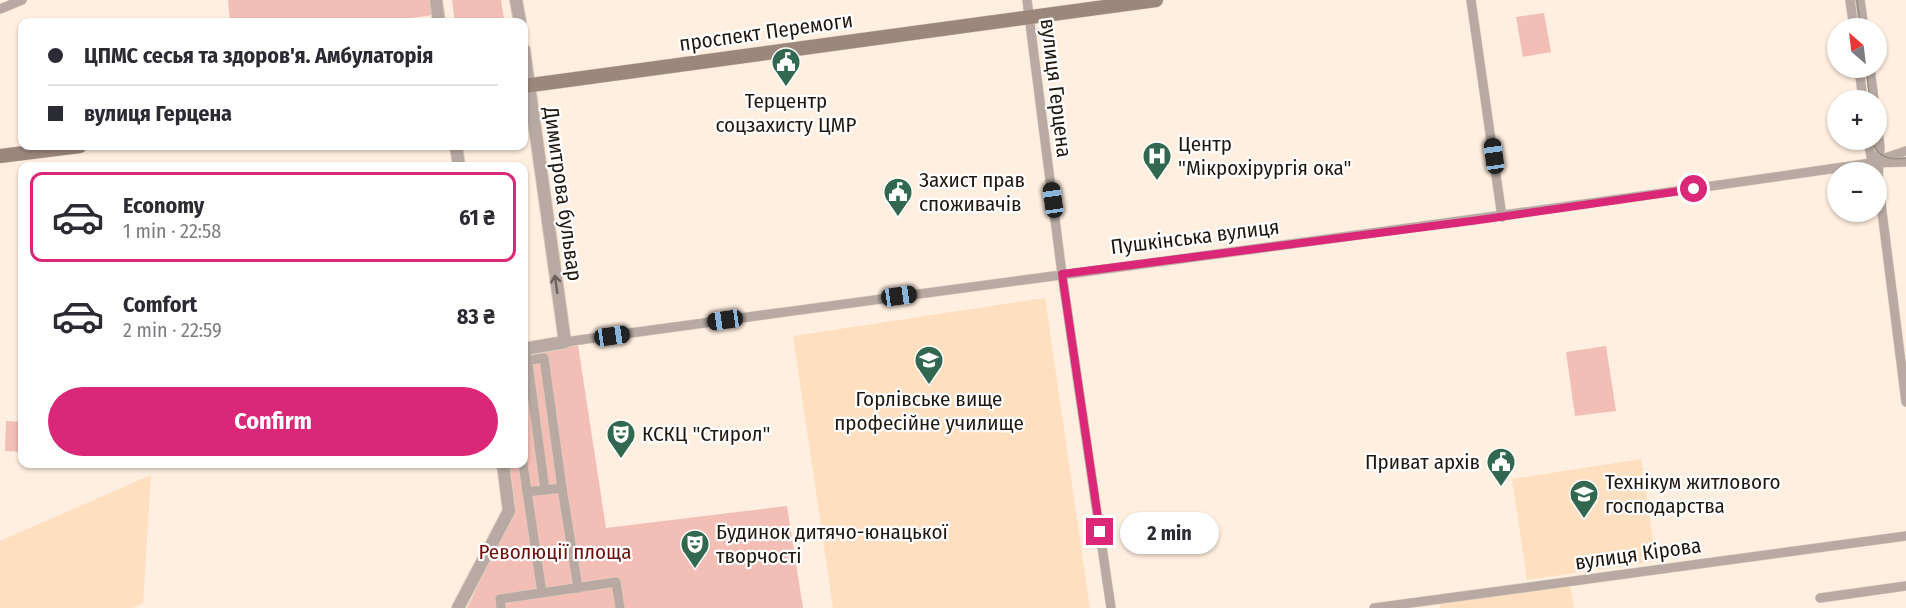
<!DOCTYPE html>
<html lang="en">
<head>
<meta charset="utf-8">
<style>
  :root { --surface:#fff; --page:#f2f2f3; --text:#2b2b33; --muted:#7c7c81; --line:#e1e1e2; --accent:#db2777 }
  body { margin:0; font-family:"Fira Sans Condensed",sans-serif; background:var(--page); color:var(--text); height:100vh; display:flex; flex-direction:column; font-size:22px; white-space:nowrap }
  * { box-sizing:border-box; margin:0 }
  p { font-size:20px; color:var(--muted) }
  .icon { flex:none; width:33px; height:33px; fill:none; stroke:currentColor; stroke-width:2; stroke-linecap:round; stroke-linejoin:round }
  .map { position:relative; flex:1; overflow:hidden }
  .panel { position:absolute; left:18px; top:162px; width:510px; height:306px; display:flex; flex-direction:column; background:var(--surface); border-radius:12px; box-shadow:0 2px 4px #0004 }
  .panel>* { flex:none }
  .guide { position:absolute; left:18px; top:18px; width:510px; height:132px; border-radius:12px; box-shadow:0 2px 4px #0004; display:grid; align-content:center; height:132px; padding:0 30px; background:var(--surface) }
  .needle { width:39px; rotate:332deg }
  .fabs { position:absolute; left:1827px; top:18px; display:grid; gap:12px }
  .fabs a { display:grid; place-items:center; width:60px; height:60px; border-radius:50%; background:var(--surface); box-shadow:0 2px 4px #0004; font-size:30px }
  .end { position:absolute; width:27px; height:27px; margin:-14px; border:8px solid #db2777; background:#fff; box-shadow:0 0 0 3px #fff }
  .from { border-radius:50% }
  .bubble { position:absolute; height:42px; border-radius:21px; background:var(--surface); box-shadow:0 2px 4px #0004; font-size:20px; font-weight:700; line-height:42px; text-align:center }
  .car { position:absolute; width:18px; height:36px; margin:-18px -9px; border-radius:8px; box-shadow:0 0 4px 2px #0007; background:linear-gradient(#222 24%,#8ab4d8 0 40%,#222 0 76%,#8ab4d8 0 86%,#222 0) }
  .guide b { display:flex; align-items:center; gap:21px; height:57px; font-size:22px }
  .guide b+b { border-top:2px solid var(--line) }
  .guide i { width:15px; height:15px; background:var(--text) }
  ul { padding:10px 0 0; list-style:none }
  li { display:flex; align-items:center; gap:18px; height:90px; margin:0 12px 9px; padding:0 18px; border:3px solid transparent; border-radius:12px }
  li div { flex:1 }
  li b { display:block; font-size:22px }
  li em { font-style:normal; font-weight:700 }
  li.selected { border-color:var(--accent) }
  li>.icon { width:54px; height:54px; stroke-width:1.5 }
  .cta { display:flex; gap:12px; margin-top:auto; padding:12px 30px }
  .cta a { flex:1; height:69px; border-radius:36px; background:var(--accent); color:#fff; font-size:24px; font-weight:700; line-height:69px; text-align:center }
  .map>svg:first-child { display:block }
</style>
</head>
<body>
<div class="map">
<svg width="1906" height="608" viewBox="0 0 1906 608">
  <rect width="100%" height="100%" fill="#ffefe0"/>
  <!-- built -->
  <g fill="#fedfc0">
    <path d="M1045,298l45,310h-257l-40,-272z"/>
    <path d="M1641,459l15,102 -129,19 -15,-101z"/>
    <path d="M151,475l-8,128 -11,5h-132v-67z"/>
    <path d="M1570,584l4,24h-134l-1,-6z"/>
  </g>
  <!-- green -->
  <g fill="#f2beb6">
    <path d="M228,0h203l2,15 -51,7h-152z"/>
    <path d="M452,0h49l3,19 -24,3h-25z"/>
    <path d="M1544,13l7,39 -28,5 -7,-40z"/>
    <path d="M578,345l28,183 181,-22 16,102h-336l48,-101 -5,-43h14v-109z"/>
    <path d="M1606,346l10,65 -41,5 -9,-64z"/>
    <path d="M6,421l16,1v30l-17,-1z"/>
  </g>
  <g fill="none" stroke-linecap="round" stroke-linejoin="round">
    <!-- minor casing -->
    <g stroke="#dbcdbf" stroke-width="10">
      <g id="minor">
        <path d="M1027,0l35,274 49,334"/>
        <path d="M1471,0l31,217"/>
        <path d="M1850,0l4,28"/>
        <path d="M1860,0l4,28"/>
        <path d="M0,9l22,-9"/>
        <path d="M1859,68l4,32"/>
        <path d="M1870,68l4,32"/>
        <path d="M1876,116l4,31 -2,33 28,222"/>
        <path d="M1868,140l5,27"/>
        <path d="M1876,161l30,-10"/>
        <path d="M565,342c435,-60 871,-115 1306,-179l35,-1"/>
        <path d="M527,356l18,134"/>
        <path d="M524,361l20,-3 18,130 16,100"/>
        <path d="M523,464l19,129"/>
        <path d="M527,492l35,-4"/>
        <path d="M1820,598l86,-12"/>
        <path d="M501,608l-1,-9 116,-17 4,26"/>
        <path d="M1374,608l532,-72"/>
      </g>
    </g>
    <!-- tertiary casing -->
    <g stroke="#dbcdbf" stroke-width="14">
      <g id="tertiary">
        <path d="M436,0l3,22"/>
        <path d="M516,0l4,22"/>
        <path d="M524,50l41,292 -41,7"/>
        <path d="M456,146l3,20"/>
        <path d="M458,608l51,-97 -6,-47"/>
      </g>
    </g>
    <!-- secondary casing -->
    <g stroke="#dbcdbf" stroke-width="15">
      <g id="secondary">
        <path d="M524,86l632,-86"/>
        <path d="M0,156l80,-10"/>
      </g>
    </g>
    <!-- minor -->
    <use href="#minor" stroke="#b8aaa3" stroke-width="9"/>
    <!-- tertiary -->
    <use href="#tertiary" stroke="#b8aaa3" stroke-width="12"/>
    <!-- secondary -->
    <use href="#secondary" stroke="#9b877c" stroke-width="14"/>
    <!-- tram -->
    <g stroke="#9b8e82" stroke-width="1.5">
      <path d="M1857,0l4,28"/>
      <path d="M1866,68l4,32"/>
      <path d="M1872,140c5,17 17,21 34,18"/>
    </g>
  </g>
  <!-- one-way arrows -->
  <defs><path id="oneway-shaft" d="M-6 0H5M1.5-3L5.5 0L1.5 3" fill="none" stroke-width="1.6" stroke-linecap="round" stroke-linejoin="round" transform="scale(1.5)"/></defs>
  <use stroke="#6c6159" href="#oneway-shaft" transform="translate(556 284) rotate(-98)"/>
  <g fill="none" stroke-linecap="round" stroke-linejoin="round">
    <!-- route -->
    <path stroke="#db2777" stroke-width="8" d="M1100,532l-38,-258 417,-54 215,-31"/>
  </g>
  <!-- icons -->
  <defs>
    <g id="civic-pin" transform="scale(1.5)"><path d="M0 17L-7.5 6A9.5 9.5 0 1 1 7.5 6Z" fill="#31684f" stroke="#fff"/><path d="M-.6-6.5H3V-4.5H.6V-3L4-1V1h2V6H-6V1h2V-1L-.6-3ZM-1.2 2.5V6h2.4V2.5Z" fill="#fff"/></g>
    <g id="hospital-pin" transform="scale(1.5)"><path d="M0 17L-7.5 6A9.5 9.5 0 1 1 7.5 6Z" fill="#31684f" stroke="#fff"/><path d="M-5-5h3v3.5h4V-5h3V5h-3V1.5h-4V5h-3Z" fill="#fff"/></g>
    <g id="university-pin" transform="scale(1.5)"><path d="M0 17L-7.5 6A9.5 9.5 0 1 1 7.5 6Z" fill="#31684f" stroke="#fff"/><path d="M0-5L7-2L0 1L-7-2ZM-4 1L0 2.5L4 1V4Q0 6-4 4Z" fill="#fff"/></g>
    <g id="theatre-pin" transform="scale(1.5)"><path d="M0 17L-7.5 6A9.5 9.5 0 1 1 7.5 6Z" fill="#31684f" stroke="#fff"/><path d="M-5-5.5Q0-4 5-5.5V0Q5 5 0 6Q-5 5-5 0ZM-3.3-2.5H-1v1.5H-3.3ZM1-2.5H3.3v1.5H1ZM-2.8 1Q0 5.5 2.8 1Z" fill="#fff"/></g>
  </defs>
  <g fill-rule="evenodd">
    <use href="#civic-pin" x="786" y="62"/>
    <use href="#hospital-pin" x="1157" y="156"/>
    <use href="#civic-pin" x="898" y="192"/>
    <use href="#university-pin" x="929" y="360"/>
    <use href="#theatre-pin" x="621" y="434"/>
    <use href="#civic-pin" x="1501" y="462"/>
    <use href="#university-pin" x="1584" y="494"/>
    <use href="#theatre-pin" x="695" y="544"/>
  </g>
  <g text-anchor="middle" stroke-width="4.5" stroke-linejoin="round" paint-order="stroke">
    <!-- street labels -->
    <g font-size="21" fill="#21180f" stroke="#fff">
      <text transform="translate(766 32) rotate(-8)" y="7">проспект Перемоги</text>
      <text transform="translate(1056 88) rotate(83)" y="7">вулиця Герцена</text>
      <text transform="translate(563 194) rotate(82)" y="7">Димитрова бульвар</text>
      <text transform="translate(1195 237) rotate(-7)" y="7">Пушкінська вулиця</text>
      <text transform="translate(1638 554) rotate(-8)" y="7">вулиця Кірова</text>
    </g>
    <!-- poi labels -->
    <g font-size="21" fill="#21180f" stroke="#fff" text-anchor="start">
      <text x="786" y="108" text-anchor="middle">Терцентр<tspan x="786" dy="24">соцзахисту ЦМР</tspan></text>
      <text x="1178" y="151">Центр<tspan x="1178" dy="24">"Мікрохірургія ока"</tspan></text>
      <text x="919" y="187">Захист прав<tspan x="919" dy="24">споживачів</tspan></text>
      <text x="929" y="406" text-anchor="middle">Горлівське вище<tspan x="929" dy="24">професійне училище</tspan></text>
      <text x="642" y="441">КСКЦ "Стирол"</text>
      <text x="1480" y="469" text-anchor="end">Приват архів</text>
      <text x="1605" y="489">Технікум житлового<tspan x="1605" dy="24">господарства</tspan></text>
      <text x="716" y="539">Будинок дитячо-юнацької<tspan x="716" dy="24">творчості</tspan></text>
    </g>
    <!-- park labels -->
    <g font-size="21" fill="#6d100b" stroke="#fff">
      <text x="555" y="559">Революції площа</text>
    </g>
  </g>
</svg>
<div class="fabs">
<a><svg class="needle" viewBox="-14 -14 28 28"><path d="M0-13l5 13h-10z" fill="#e53935"/><path d="M0 13l5-13h-10z" fill="#7c7c81"/></svg></a>
<a>+</a>
<a>−</a>
</div>
<i class="end from" style="left:1694px;top:189px"></i>
<i class="end" style="left:1100px;top:532px"></i>
<div class="bubble" style="left:1120px;top:512px;width:99px">2 min</div>
<i class="car" style="left:1494px;top:156px;rotate:352deg"></i>
<i class="car" style="left:1053px;top:200px;rotate:352deg"></i>
<i class="car" style="left:899px;top:296px;rotate:82deg"></i>
<i class="car" style="left:725px;top:320px;rotate:262deg"></i>
<i class="car" style="left:612px;top:336px;rotate:82deg"></i>
<div class="guide">
<b><i class="from"></i>ЦПМС сесья та здоров'я. Амбулаторія</b>
<b><i></i>вулиця Герцена</b>
</div>
<section class="panel">
<ul>
<li class="selected"><svg class="icon" aria-label="car" viewBox="0 0 24 24"><path d="M5 17H2v-5l4-1 3-4h7l3 4 3 1v5h-3M9 17h6M6 11h13"/><circle cx="7" cy="17" r="2"/><circle cx="17" cy="17" r="2"/></svg><div><b>Economy</b><p>1 min · 22:58</p></div><em>61 ₴</em></li>
<li><svg class="icon" aria-label="car" viewBox="0 0 24 24"><path d="M5 17H2v-5l4-1 3-4h7l3 4 3 1v5h-3M9 17h6M6 11h13"/><circle cx="7" cy="17" r="2"/><circle cx="17" cy="17" r="2"/></svg><div><b>Comfort</b><p>2 min · 22:59</p></div><em>83 ₴</em></li>
</ul>
<div class="cta"><a>Confirm</a></div>
</section>
</div>
</body>
</html>
